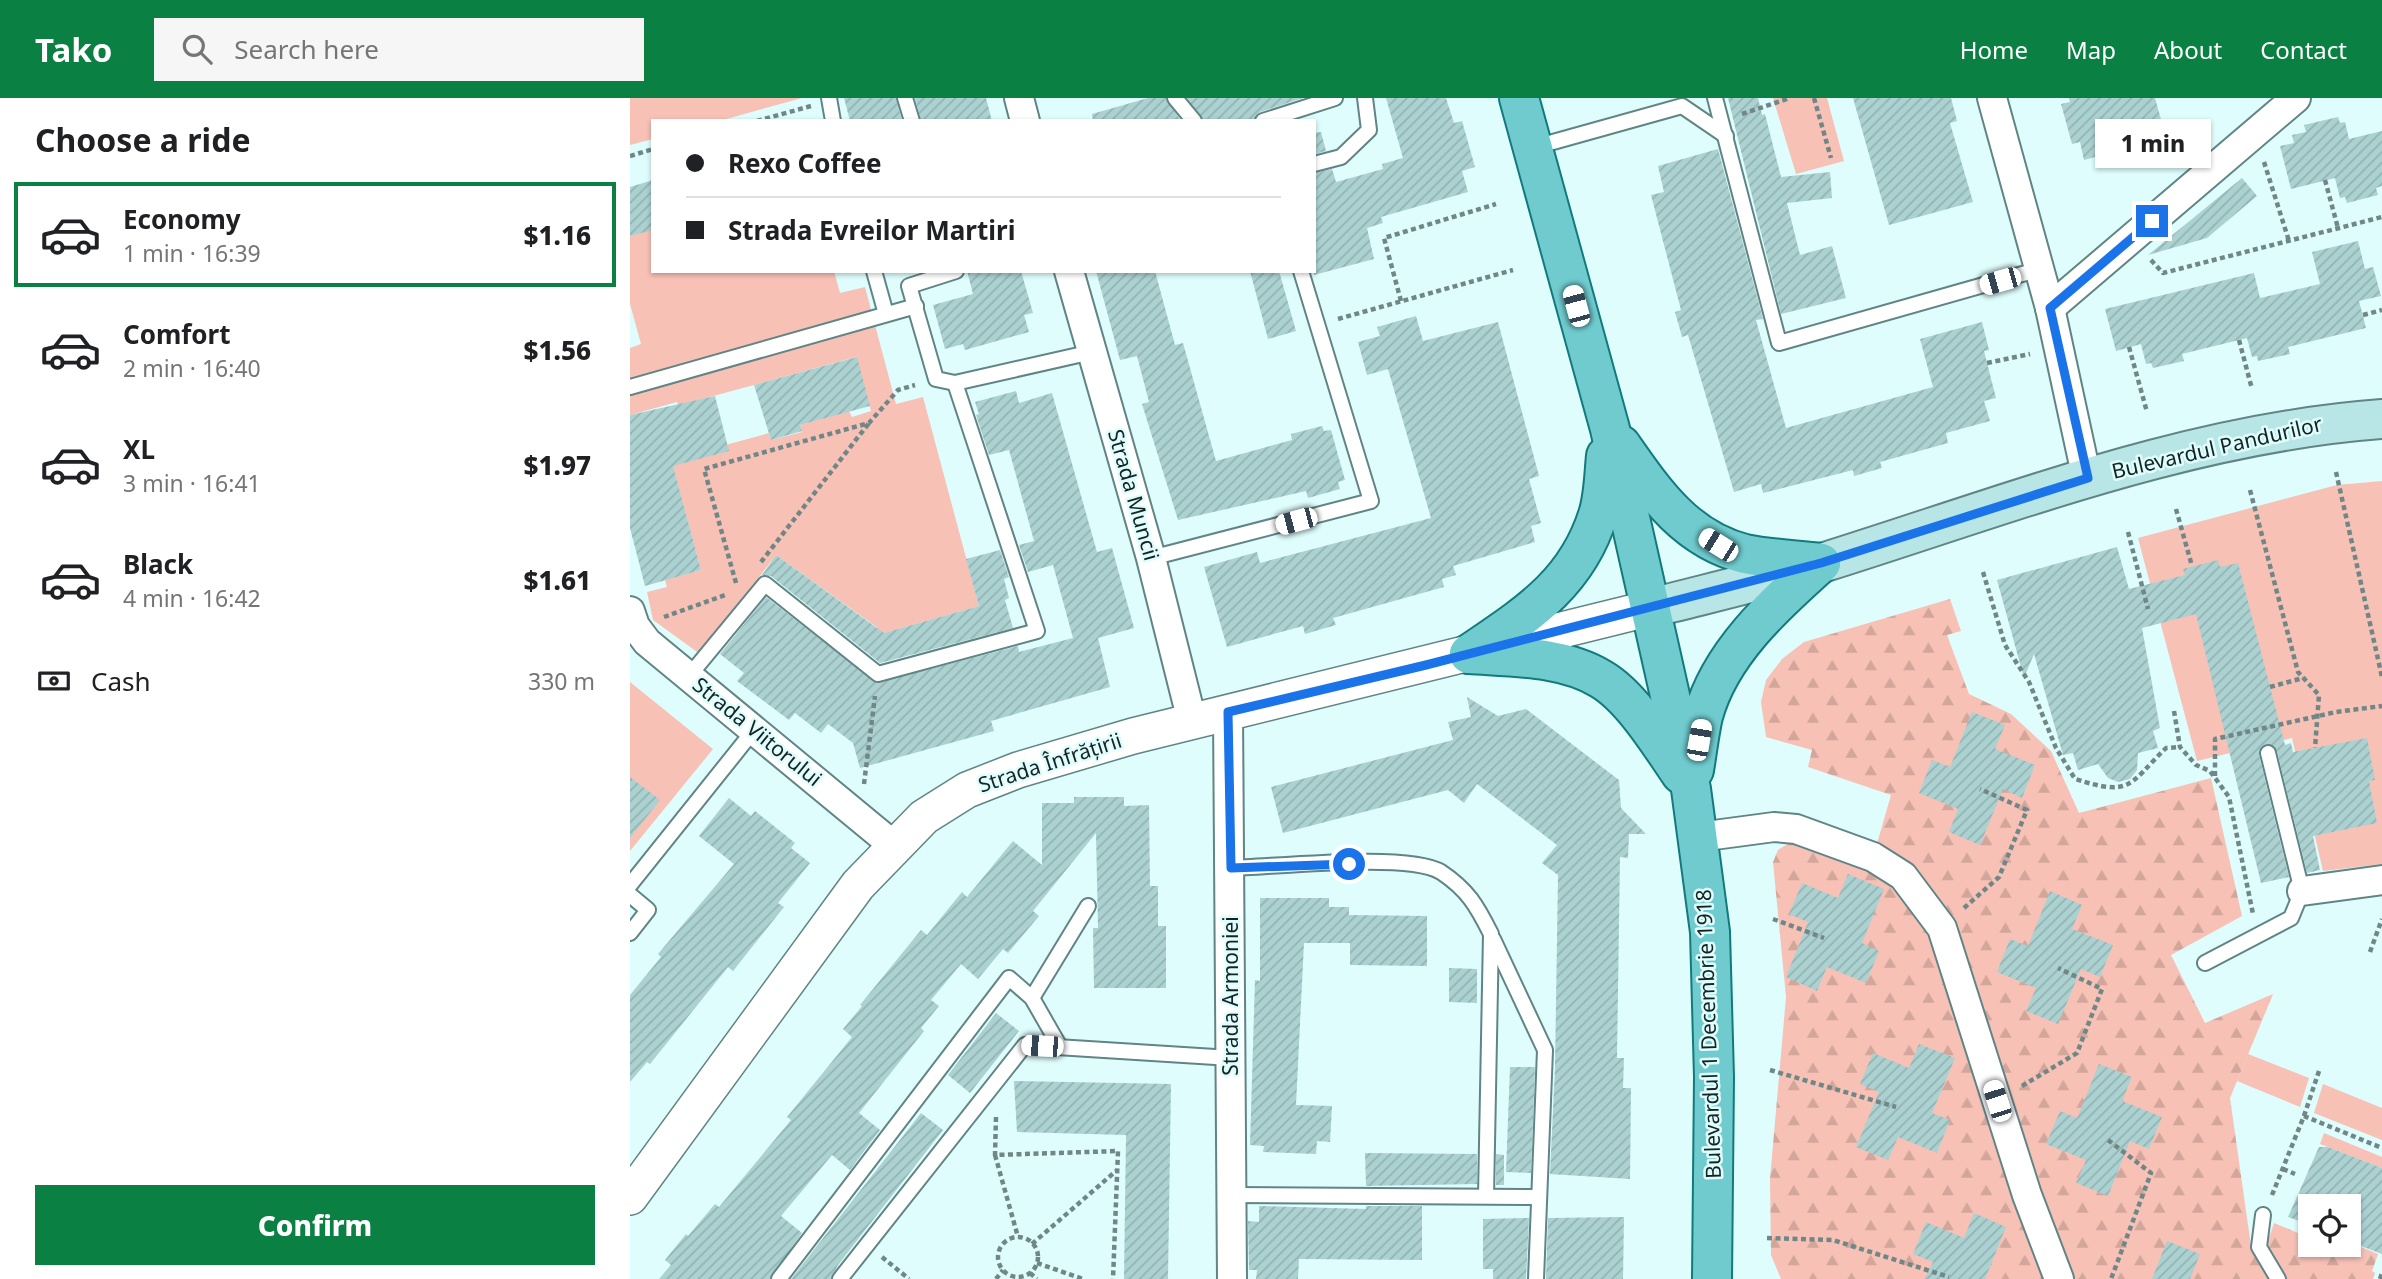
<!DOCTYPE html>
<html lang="en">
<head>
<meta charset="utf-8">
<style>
  :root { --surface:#fff; --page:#f6f6f6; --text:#202124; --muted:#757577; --line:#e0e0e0; --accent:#0b8043 }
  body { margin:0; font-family:"Noto Sans",sans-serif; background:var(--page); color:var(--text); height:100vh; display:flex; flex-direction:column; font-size:26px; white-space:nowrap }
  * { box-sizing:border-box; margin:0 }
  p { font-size:23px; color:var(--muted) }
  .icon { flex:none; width:38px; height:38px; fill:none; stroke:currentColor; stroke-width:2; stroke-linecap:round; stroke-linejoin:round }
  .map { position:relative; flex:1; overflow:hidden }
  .side { display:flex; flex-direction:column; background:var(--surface); width:630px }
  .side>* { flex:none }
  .hud { position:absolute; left:21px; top:21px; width:665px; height:154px; border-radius:0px; box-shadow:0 2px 5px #0004; display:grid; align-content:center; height:154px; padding:0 35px; background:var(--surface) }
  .buttons { position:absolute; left:1668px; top:1096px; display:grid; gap:14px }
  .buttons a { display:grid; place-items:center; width:63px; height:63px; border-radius:0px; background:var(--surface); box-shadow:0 2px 5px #0004; font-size:35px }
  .end { position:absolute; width:32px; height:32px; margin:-16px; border:9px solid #1a73e8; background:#fff; box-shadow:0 0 0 4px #fff }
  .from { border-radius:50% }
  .bubble { position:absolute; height:49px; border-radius:0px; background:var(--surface); box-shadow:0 2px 5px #0004; font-size:23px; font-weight:800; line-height:49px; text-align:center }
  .car { position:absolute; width:21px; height:42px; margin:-21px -10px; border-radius:9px; box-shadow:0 0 5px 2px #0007; background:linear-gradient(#fff 24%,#345 0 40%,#fff 0 76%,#345 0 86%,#fff 0) }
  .hud b { display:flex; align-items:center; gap:24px; height:66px; font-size:26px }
  .hud b+b { border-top:2px solid var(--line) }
  .hud i { width:18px; height:18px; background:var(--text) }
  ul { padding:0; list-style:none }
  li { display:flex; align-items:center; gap:21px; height:105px; margin:0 14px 10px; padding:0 21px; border:4px solid transparent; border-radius:0px }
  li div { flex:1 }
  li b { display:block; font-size:26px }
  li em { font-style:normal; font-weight:800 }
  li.on { border-color:var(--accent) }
  li>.icon { width:63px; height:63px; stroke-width:1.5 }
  h2 { padding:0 35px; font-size:32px; line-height:84px }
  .pay { display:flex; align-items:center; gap:18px; height:77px; padding:0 35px; font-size:26px }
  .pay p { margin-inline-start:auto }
  .button { display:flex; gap:14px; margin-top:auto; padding:14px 35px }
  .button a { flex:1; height:80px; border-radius:0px; background:var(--accent); color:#fff; font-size:28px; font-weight:800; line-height:80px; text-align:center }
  header { display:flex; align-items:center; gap:42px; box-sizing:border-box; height:98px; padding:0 35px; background:var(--accent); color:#fff }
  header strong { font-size:33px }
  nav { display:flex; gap:38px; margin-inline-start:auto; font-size:24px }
  .search { width:490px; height:63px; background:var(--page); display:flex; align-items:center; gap:18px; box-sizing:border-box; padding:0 24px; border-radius:0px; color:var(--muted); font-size:26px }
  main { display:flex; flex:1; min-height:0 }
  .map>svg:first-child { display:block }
</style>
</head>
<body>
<header>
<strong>Tako</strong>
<div class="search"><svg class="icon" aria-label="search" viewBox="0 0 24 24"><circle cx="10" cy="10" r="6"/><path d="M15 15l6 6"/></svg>Search here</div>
<nav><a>Home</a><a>Map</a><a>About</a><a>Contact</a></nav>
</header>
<main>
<section class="side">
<h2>Choose a ride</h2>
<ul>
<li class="on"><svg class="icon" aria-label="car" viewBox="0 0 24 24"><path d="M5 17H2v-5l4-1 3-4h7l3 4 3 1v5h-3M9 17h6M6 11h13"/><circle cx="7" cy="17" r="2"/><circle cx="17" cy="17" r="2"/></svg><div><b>Economy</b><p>1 min · 16:39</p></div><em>$1.16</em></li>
<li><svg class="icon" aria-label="car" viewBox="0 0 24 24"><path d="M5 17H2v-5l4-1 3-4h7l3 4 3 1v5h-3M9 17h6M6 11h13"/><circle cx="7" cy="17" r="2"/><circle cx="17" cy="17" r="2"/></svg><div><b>Comfort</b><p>2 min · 16:40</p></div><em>$1.56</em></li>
<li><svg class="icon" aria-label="car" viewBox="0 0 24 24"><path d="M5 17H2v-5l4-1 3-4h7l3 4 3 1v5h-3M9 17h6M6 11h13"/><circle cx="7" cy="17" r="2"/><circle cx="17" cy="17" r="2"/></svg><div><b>XL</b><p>3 min · 16:41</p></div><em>$1.97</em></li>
<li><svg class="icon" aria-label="car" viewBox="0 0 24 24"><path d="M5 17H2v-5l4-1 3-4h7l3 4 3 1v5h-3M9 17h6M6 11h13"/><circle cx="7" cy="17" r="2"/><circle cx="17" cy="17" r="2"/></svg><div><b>Black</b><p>4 min · 16:42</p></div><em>$1.61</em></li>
</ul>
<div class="pay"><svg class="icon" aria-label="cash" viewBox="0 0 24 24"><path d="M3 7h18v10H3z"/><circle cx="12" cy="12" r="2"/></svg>Cash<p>330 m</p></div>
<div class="button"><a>Confirm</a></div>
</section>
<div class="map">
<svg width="1752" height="1181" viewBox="0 0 1752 1181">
  <defs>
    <pattern id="forest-firs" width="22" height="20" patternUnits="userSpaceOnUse" patternTransform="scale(1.75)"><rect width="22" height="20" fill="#f7c1b6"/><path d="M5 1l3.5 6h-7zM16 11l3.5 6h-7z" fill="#d3a69c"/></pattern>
    <pattern id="building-hatch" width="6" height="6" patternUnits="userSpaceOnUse" patternTransform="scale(1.75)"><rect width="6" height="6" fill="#acd1d1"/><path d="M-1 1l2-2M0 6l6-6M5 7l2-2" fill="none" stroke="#93b3b3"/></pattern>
  </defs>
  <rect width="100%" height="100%" fill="#dffdfd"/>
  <!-- green -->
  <g fill="#f7c1b6">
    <path d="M0,0h172l-83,23h-66v18l-23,6z"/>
    <path d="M1143,0h54l17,63 -48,13z"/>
    <path d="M0,131l23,1v41h181l6,22 25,-6 31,117 27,-7 56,209 -105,30 4,-8 -102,-73 -76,99 -47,-34 -6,-28 20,-5 -2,-7 36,-10 -30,-110 98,-27 2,7 31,-8 -2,-7 49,-14 3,6 19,-6 -15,-54 -161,44 -14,14 -4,-13 -47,13v-67l11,-4 -11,-40z"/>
    <path d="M1752,383v383l-59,7 -31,-133 -95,23 -59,-223 199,-53z"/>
    <path d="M0,584l83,67 -83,102z"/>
    <path d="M1618,956l61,24 -9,29 -63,-26z"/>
    <path d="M1693,986l59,24v32l-68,-27z"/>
    <path d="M1694,1035l58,24v11l-62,-24z"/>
  </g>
  <!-- forest -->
  <g fill="url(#forest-firs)">
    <path d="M1320,501l11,32 -14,4 22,59 42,20 40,37 28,62 132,-35 31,138 -71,39 34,68 68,-29 -43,104 21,148 19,33h-196l-35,-77 -86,-279 -77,-76 15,-52 -83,-28 4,-17 -46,-13 -5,-35 5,-22 16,-21 22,-17z"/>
    <path d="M1159,745l13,1 65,24 28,17 36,50 114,344h-264l-10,-24 -1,-76 16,-182 -13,-135 5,-12z"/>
    <path d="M1644,1125l36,15v6l39,-2 29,12 -6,17 3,2 -2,6h-86l-20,-35z"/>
  </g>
  <!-- building -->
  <g fill="url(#building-hatch)">
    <path d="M214,0h52l6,23h-52z"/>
    <path d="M285,0h71l6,23h-71z"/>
    <path d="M518,0h18l15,23h-88l-1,-7z"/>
    <path d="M557,0h116l-43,14 -6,9h-51z"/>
    <path d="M756,0h60l8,25 8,-2 13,46 -13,4 6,21 -87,25 2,6 -16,5 7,31 -60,16v-102l18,-4 4,13 47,-13 -1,-5 21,-6z"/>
    <path d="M1098,0h30l4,17 3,-1 16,63 49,-5 2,26 -45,5 13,52 32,-9 14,52 -65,16z"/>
    <path d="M1223,0h98l6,23 -7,2 23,79 -84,23z"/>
    <path d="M1439,0h86l11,39 -82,23 -4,-18 -8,2 -11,-40 9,-2z"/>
    <path d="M1708,19l2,6 5,-1 4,17 33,-8v55l-6,2 2,7 -31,8 -2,-6 -5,1 -5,-20 -44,11 -11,-43 14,-3 -2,-8 14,-3 -2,-7z"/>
    <path d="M691,34l5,19 -12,3v-21z"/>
    <path d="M1088,51l45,170 -7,1 30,108 147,-41 -13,-48 62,-17 7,28 -5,1 12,47 -12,3 6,20 -44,12 2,10 -68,19 2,6 -28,8 -1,-6 -90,23 -2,-9 -27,8 -46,-157 -6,2 -7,-25 6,-2 -30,-115 13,-3 -6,-26z"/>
    <path d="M1612,80l15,18 -50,42 -59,17z"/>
    <path d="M23,82v50l-23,6v-49z"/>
    <path d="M1728,143l7,28 8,-2 8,29 -22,5 7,27 -78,19 2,7 -32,7 -1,-5 -5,1 -5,-19 -65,16 2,7 -31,7 -2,-5 -5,1 -5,-20 -25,7 -11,-42 149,-36 6,25 60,-14 -8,-32z"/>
    <path d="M337,173h54l12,42 -9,2 5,17 -64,18 -2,-6 -18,5 -12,-44 40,-11z"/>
    <path d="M466,173h59l20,74 8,-2 33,118 76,-21 -1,-6 31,-8 2,5 7,-1 14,50 -7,2 2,7 -32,9 -2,-7 -128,29 -36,-116 7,-2 -12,-46 -17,4z"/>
    <path d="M620,173h29l17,60 -28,8z"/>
    <path d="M786,218l7,25 75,-19 41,154 -10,3 12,44 -10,3 4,16 -82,24 3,9 -14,4 2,8 -111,31 3,7 -31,9 -2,-8 -76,21 -23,-80 53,-15 3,11 171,-45 -43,-149 -21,6 -9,-33 22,-6 -3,-9z"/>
    <path d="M227,259l13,49 -70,19 2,6 -31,9 -17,-55z"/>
    <path d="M386,293l3,12 33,-10 45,159 15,-4 22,80 -36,10 12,49 -119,34 3,10 -134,37 -7,-25 -25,-19 -7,9 -26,-20 -6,7 -52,-39 7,-8 -24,-19 46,-57 111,86 141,-37 1,6 54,-14 -20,-73 -25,7 -9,-27 15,-4 -25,-91 -20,5 -13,-40 3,-1 -4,-12z"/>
    <path d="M85,298l14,55 -56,15 28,104 -56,16 -15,-58v-113z"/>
    <path d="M1487,449l12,42 56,-14 -2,-6 35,-9 2,7 18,-4 47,182 6,-2 2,9 74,-14 8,42 -6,1 8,42 -64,13 7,34 -13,3 -30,-122 -11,-7 -5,3 -2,8 30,122 -28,6 -65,-269 -54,14 18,100 -7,3 5,17 -20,5 -1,17 -7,9 -12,3 -10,-4 -10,-14 -20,6 -5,-17 -10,2 -29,-101 -10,24 -27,-98z"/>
    <path d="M370,452l9,27 -5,2 5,19 -4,2 8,28 -133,35 -109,-87 -9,-1 14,-20 108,78 95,-27 -13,-47z"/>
    <path d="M837,599l31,19 28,-7 93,71 2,28 25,26h-17l-1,24 -8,-1 -3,201h7l-1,30h8l-1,91 -80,-5 5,-106 3,-193 -16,-12 15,-18 -80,-61 -13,19 -16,-13 -165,43 -12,-46 182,-47 -5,-18 23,-5z"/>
    <path d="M1342,614l33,13 -10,24 40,16 -13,33 -19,-9 -23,56 -31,-13 9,-23 -39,-16 13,-33 18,7z"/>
    <path d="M0,679l30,23 -30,38z"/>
    <path d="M444,699h50v9l25,-1 1,81h8v40h8v62h-72l-1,-60h5l-2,-95 -63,78 6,5 -31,37 -5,-4 -25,30 -17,-15 -30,36 8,6 -18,22 3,3 -65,82 21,17 -30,40 -18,-15 -51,61 21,17 -32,46h-111l12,-14 -6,-5 21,-26 2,2 27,-32 4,3 72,-87 -4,-3 65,-80 -9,-8 19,-23 -2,-1 61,-75 6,5 35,-43 5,5 46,-56 29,24v-62h32z"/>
    <path d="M99,700l22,18 4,-5 40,32 -4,5 19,15 -32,40 6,4 -51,64 -5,-4 -78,97 -3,-2 -17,20v-87l31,-38 -3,-3 76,-90 -35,-28z"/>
    <path d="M1218,776l36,15 -22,54 17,8 -13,32 -39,-16 -10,24 -31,-14 22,-55 -19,-8 13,-31 36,15z"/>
    <path d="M1420,793l32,14 -10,24 41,16 -13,32 -19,-8 -23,55 -32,-13 10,-23 -39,-16 13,-33 18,7z"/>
    <path d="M630,800h69v9h20v8l78,1v50l-77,-1v-22h-46l-8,162 36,1 -2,36 -13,-1 -1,13 -53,-2 1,-6 -14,-1 5,-165 5,1z"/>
    <path d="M819,870l28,1v34l-28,-1z"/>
    <path d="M366,915l23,18 -49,62 -22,-18z"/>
    <path d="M1289,946l36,14 -23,55 18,7 -13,33 -39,-16 -10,23 -32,-13 23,-55 -19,-8 13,-31 36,15z"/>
    <path d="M1469,966l33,13 -10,24 40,16 -13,32 -19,-8 -22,55 -32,-13 10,-23 -40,-16 14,-33 17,7z"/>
    <path d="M880,969h25l-4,106 -25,-1z"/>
    <path d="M384,983l157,3 -3,195h-44l2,-144 -109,-3z"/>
    <path d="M291,1015l22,17 -105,135 -7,14h-40z"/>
    <path d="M1689,1049h9l54,21v86l-34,-13v-35h-38v19l-22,-8z"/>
    <path d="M735,1055l112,1v30l-111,2z"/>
    <path d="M866,1056l8,1v30h-8z"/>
    <path d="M629,1108l107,3v-3h56v54l-123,-1 -1,20h-42l1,-9h-8l-1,-49 11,1z"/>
    <path d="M1344,1115l32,14 -21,52h-60l8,-17 -20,-8 13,-32 38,16z"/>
    <path d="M994,1119l-1,62h-77l2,-61z"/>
    <path d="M899,1120l-3,61h-33v-10h-10v-50z"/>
    <path d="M1537,1143l33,13 -10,25h-38z"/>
  </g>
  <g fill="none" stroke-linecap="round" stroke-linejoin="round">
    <!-- service casing -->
    <g stroke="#618484" stroke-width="18">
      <g id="service">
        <path d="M199,0l4,23"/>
        <path d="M275,0l7,23"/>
        <path d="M545,0l19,23"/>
        <path d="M1085,0l64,245 261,-74"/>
        <path d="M633,23l72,-23"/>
        <path d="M905,49l147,-41 44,30"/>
        <path d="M684,66l27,-7 28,-27 -4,-32"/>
        <path d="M244,173l12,43"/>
        <path d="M326,173l-47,15 27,93 19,4 137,-31"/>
        <path d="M0,289l286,-81"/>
        <path d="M521,460l220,-57 -70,-230"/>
        <path d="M59,578l76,-92 113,90 159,-43 -82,-248"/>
        <path d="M601,770c43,-1 178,-16 210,4 27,18 36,34 50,62l-5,262"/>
        <path d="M0,787l124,-155"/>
        <path d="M0,797l18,15 -18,23"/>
        <path d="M863,841l52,111 -9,229"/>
        <path d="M1575,865l86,-45 11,-27 -34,-138"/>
        <path d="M402,900l56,-92"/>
        <path d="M602,1097l305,2"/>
        <path d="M1633,1117l-4,32 19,32"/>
        <path d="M149,1181l230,-301 23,20 28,49"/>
        <path d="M210,1181l185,-234 206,13"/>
      </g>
    </g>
    <!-- minor casing -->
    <g stroke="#618484" stroke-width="32">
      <g id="minor">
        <path d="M389,0l6,23"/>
        <path d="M1362,0l58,210 37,171"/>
        <path d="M439,173l82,287 41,163"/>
        <path d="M1420,210l246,-210"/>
        <path d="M0,513l5,15 12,16 246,203"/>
        <path d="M598,614l4,567"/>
        <path d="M1069,739l75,-10 22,2 77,28 30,19 39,52 85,267 32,84"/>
        <path d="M1672,793l80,-11"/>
      </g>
    </g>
    <!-- tertiary casing -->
    <g stroke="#618484" stroke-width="38">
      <path id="tertiary" d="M0,1099l228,-312 66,-68 43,-27 51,-20 115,-34 518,-128"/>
    </g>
    <!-- secondary casing -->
    <g stroke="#618484" stroke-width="42">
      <path id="secondary" d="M1021,510c58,-15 117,-28 174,-46 182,-57 365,-129 557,-143"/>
    </g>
    <!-- primary casing -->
    <g stroke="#127a7d" stroke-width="42">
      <g id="primary">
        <path d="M889,0l91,331 81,360 19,143 4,145 -2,202"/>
        <path d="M991,347c33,47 64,94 124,109 24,5 51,6 76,9"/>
        <path d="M839,556c57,-39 107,-69 129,-139 6,-18 6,-40 8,-59"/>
        <path d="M839,556c43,3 94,2 132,25 31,18 60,66 80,95"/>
        <path d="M1064,672c3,-18 5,-36 9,-54 17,-63 71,-111 118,-153"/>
      </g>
    </g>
    <!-- path -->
    <g stroke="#718787" stroke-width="4.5" stroke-dasharray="5 3.5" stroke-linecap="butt">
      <path d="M1184,0l17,60"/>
      <path d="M1112,16l48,-16"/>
      <path d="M127,23l54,-15"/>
      <path d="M0,58l23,-7"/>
      <path d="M1634,64l25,79"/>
      <path d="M1695,82l13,48"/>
      <path d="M1521,162l12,13 219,-56"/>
      <path d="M771,203l-17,-63 112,-34"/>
      <path d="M1733,217l19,-5"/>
      <path d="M708,221l175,-49"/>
      <path d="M1609,242l13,49"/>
      <path d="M1499,249l18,65"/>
      <path d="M1357,265l43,-9"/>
      <path d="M1706,374l46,205"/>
      <path d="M1620,392l48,182 21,23 -4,53"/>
      <path d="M1546,411l16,57"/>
      <path d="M1498,434l20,77"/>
      <path d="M131,464l108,-139"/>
      <path d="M1353,474l22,73 24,37 27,66 19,31c57,18 53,6 91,-31l14,-1"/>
      <path d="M106,485l-32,-114 165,-46 29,-33 17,-5"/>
      <path d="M34,519l64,-23"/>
      <path d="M1640,589l33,-9"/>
      <path d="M1544,613l6,36 16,18 14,6 19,26 24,117"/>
      <path d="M1585,678v-37l121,-27 46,-6"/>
      <path d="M234,686l11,-88"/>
      <path d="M1334,810l35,-31 28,-67 -47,-21"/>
      <path d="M1143,821l51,19"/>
      <path d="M1740,854l12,-33"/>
      <path d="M1140,972l126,37"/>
      <path d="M1392,988l55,-33 25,-64 -44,-21"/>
      <path d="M1674,1018l16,-48"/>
      <path d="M366,1019l-1,38 123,-4 -5,128"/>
      <path d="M1478,1042l43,33 -40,106"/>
      <path d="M365,1057l23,82"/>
      <path d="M1653,1071l12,5"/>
      <path d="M1642,1097l32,-79 78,32"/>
      <circle cx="388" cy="1159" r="20"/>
      <path d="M1137,1140l66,2 116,37"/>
      <path d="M402,1146l84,-73"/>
      <path d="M252,1159l27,22"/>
      <path d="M407,1165l46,16"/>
      <path d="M400,1175l7,6"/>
      <path d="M366,1181l7,-9"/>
      <path d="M1750,1181l2,-6"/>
    </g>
    <!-- service -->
    <use href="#service" stroke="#fff" stroke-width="14"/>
    <!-- minor -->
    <use href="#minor" stroke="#fff" stroke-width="28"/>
    <!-- tertiary -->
    <use href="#tertiary" stroke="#fff" stroke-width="35"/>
    <!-- secondary -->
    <use href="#secondary" stroke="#b8e5e6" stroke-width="38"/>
    <!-- primary -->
    <use href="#primary" stroke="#70cbce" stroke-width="38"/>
  </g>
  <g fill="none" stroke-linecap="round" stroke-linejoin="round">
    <!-- route -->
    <path stroke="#1a73e8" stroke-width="9" d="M719,766l-118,4 -3,-156 198,-47 395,-102 267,-85 -38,-170 102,-87"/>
  </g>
  <g text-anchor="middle" stroke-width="5" stroke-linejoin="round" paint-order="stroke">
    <!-- street labels -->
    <g font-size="21" fill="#152323" stroke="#dffdfd">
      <text transform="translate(1587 350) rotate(-13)" y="7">Bulevardul Pandurilor</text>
      <text transform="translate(503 397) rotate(74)" y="7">Strada Muncii</text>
      <text transform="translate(127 634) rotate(39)" y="7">Strada Viitorului</text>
      <text transform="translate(420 665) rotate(-18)" y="7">Strada Înfrățirii</text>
      <text transform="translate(601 898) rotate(-90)" y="7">Strada Armoniei</text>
      <text transform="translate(1079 936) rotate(-92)" y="7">Bulevardul 1 Decembrie 1918</text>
    </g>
  </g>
</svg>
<div class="buttons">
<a><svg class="icon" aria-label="locate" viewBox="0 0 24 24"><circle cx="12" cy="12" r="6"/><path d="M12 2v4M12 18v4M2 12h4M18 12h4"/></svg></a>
</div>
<i class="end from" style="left:719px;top:766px"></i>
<i class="end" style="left:1522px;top:123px"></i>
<div class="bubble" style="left:1465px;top:21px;width:116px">1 min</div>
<i class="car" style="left:1370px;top:183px;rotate:254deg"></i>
<i class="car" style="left:946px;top:208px;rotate:345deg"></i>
<i class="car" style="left:666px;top:423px;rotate:255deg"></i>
<i class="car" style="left:1088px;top:447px;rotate:302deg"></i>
<i class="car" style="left:1069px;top:642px;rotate:10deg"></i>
<i class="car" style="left:412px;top:948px;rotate:273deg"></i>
<i class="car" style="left:1367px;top:1003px;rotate:342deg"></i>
<div class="hud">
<b><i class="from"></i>Rexo Coffee</b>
<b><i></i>Strada Evreilor Martiri</b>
</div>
</div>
</main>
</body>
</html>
